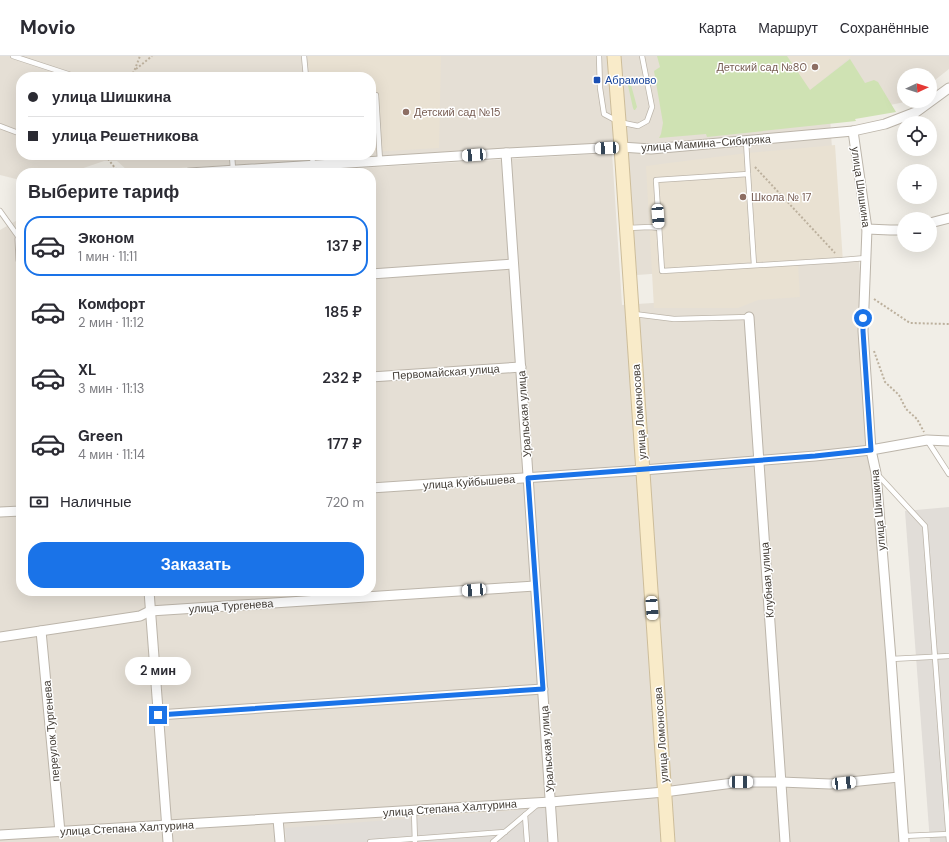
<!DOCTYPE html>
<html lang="ru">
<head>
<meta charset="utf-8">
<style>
  :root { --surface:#fff; --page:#f2f2f3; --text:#2b2b33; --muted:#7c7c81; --line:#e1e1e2; --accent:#1a73e8 }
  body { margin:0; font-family:"DM Sans",sans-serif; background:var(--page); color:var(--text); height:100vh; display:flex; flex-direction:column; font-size:15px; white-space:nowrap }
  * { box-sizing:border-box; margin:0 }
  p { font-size:13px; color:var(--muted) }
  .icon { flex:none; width:22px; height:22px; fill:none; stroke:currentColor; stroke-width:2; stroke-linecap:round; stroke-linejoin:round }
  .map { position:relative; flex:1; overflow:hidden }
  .side { position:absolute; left:16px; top:112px; width:360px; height:428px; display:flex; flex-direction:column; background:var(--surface); border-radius:16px; box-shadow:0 4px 16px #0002 }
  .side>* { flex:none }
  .hud { position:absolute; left:16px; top:16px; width:360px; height:88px; border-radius:16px; box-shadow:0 4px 16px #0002; display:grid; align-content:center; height:88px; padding:0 12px; background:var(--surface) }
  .needle { width:26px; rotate:86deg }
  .controls { position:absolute; left:897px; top:12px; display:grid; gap:8px }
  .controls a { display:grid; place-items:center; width:40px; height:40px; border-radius:50%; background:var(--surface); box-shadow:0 4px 16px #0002; font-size:20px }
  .end { position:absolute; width:18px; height:18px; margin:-9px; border:5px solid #1a73e8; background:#fff; box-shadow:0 0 0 2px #fff }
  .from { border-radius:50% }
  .bubble { position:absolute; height:28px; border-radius:14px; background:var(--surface); box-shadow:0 4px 16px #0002; font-size:13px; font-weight:600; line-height:28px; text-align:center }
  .car { position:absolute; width:12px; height:24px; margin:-12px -6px; border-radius:5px; box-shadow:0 0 3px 1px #0007; background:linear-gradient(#fff 24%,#345 0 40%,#fff 0 76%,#345 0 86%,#fff 0) }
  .hud b { display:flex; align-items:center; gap:14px; height:38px; font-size:15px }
  .hud b+b { border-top:1px solid var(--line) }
  .hud i { width:10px; height:10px; background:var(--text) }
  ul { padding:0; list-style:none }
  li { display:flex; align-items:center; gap:12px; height:60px; margin:0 8px 6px; padding:0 4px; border:2px solid transparent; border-radius:16px }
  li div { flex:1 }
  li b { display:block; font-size:15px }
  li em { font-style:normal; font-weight:600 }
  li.on { border-color:var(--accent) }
  li>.icon { width:36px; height:36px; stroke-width:1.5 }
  h2 { padding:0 12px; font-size:18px; line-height:48px }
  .pay { display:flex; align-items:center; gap:10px; height:44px; padding:0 12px; font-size:15px }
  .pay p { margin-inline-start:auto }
  .action { display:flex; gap:8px; margin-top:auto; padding:8px 12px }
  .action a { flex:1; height:46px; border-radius:16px; background:var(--accent); color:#fff; font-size:16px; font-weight:600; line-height:46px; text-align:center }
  header { display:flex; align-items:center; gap:24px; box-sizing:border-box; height:56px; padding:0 20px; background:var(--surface); border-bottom:1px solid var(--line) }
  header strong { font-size:19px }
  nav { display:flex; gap:22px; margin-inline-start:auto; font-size:14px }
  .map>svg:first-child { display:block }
</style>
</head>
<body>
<header>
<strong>Movio</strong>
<nav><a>Карта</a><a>Маршрут</a><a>Сохранённые</a></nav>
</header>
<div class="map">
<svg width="949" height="786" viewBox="0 0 949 786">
  <rect width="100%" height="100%" fill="#f1eee7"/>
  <!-- residential -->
  <path fill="#e5dfd5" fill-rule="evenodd" d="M0,0h949v13l-19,15v-9h-26v26h3l-2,1 -75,15 9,143h20l41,582h-351l-264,-14 1,14h-286v-612l21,-12v373h350v-418h-93l334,-20 10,152 155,-10 -2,-30 -138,10 -11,-133 -498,29 -11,-10h-13l-35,12h-48v6h-5l-16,-4zM21,21h350v78h-350z"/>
  <!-- industrial -->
  <g fill="#e1ddd8">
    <path d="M949,451v335h-19l-25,-331z"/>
    <path d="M547,752l2,34h-263l-1,-14z"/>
  </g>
  <!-- education -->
  <g fill="#e9e1d2">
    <path d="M308,0h133l-2,92 -68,4v-75h-62z"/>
    <path d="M785,0h67l-42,34z"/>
    <path d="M835,89l8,117 -45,3 2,32 -42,3 -20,8h-84l-8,-142 101,-13z"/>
  </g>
  <!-- green -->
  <g fill="#cfe2b3">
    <path d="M657,0h130l23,34 40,-31 15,24 9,-3 4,2 18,30 -41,7 1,2 -149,16 -1,-3 -47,4 2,-4 2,-11 -9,-52 6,-4z"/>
    <path d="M627,25h3l7,26 -2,3h-1l-1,-2z"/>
  </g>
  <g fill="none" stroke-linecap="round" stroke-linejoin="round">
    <!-- lane casing -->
    <g stroke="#bcb5aa" stroke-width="6">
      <g id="lane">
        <path d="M13,0l64,21"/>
        <path d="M304,0l2,21"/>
        <path d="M599,0l1,32 4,26 15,8 19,4 9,-5 5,-14 -10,-51"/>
        <path d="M376,39l4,66"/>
        <path d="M0,70l21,8"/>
        <path d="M746,85l2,33"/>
        <path d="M232,99l1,15"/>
        <path d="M312,99l1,10"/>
        <path d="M0,155l20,28"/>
        <path d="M628,172l22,-1 9,1"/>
        <path d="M754,209l-6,-91 -92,6 6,91 180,-11 24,-2"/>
        <path d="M634,258l40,5 75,-2"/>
        <path d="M927,384l22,34"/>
        <path d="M878,419l47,51 24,316"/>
        <path d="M891,603l58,-3"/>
        <path d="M414,755l1,31"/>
        <path d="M903,780l46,-2"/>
        <path d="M370,786l135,-10"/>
        <path d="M493,786l32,-27"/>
        <path d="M527,786l-2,-27 13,-11"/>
      </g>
    </g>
    <!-- street casing -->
    <g stroke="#bcb5aa" stroke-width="11">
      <g id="street">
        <path d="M853,75l14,98 -4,102 8,119 5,23 15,186 13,183"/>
        <path d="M506,97l47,689"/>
        <path d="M189,117l317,-20 115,-6 30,2 202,-18 32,-7 31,-12 33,-24"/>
        <path d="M930,167l19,-5"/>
        <path d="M867,173l23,1h14"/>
        <path d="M20,183l1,21"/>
        <path d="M371,218l142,-10"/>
        <path d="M749,261l36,525"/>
        <path d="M371,321l150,-10"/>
        <path d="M371,432l272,-18 172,-14 56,-6 56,-10 22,1"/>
        <path d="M0,456l21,-1"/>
        <path d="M149,535l19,251"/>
        <path d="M41,575l19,201"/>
        <path d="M0,581l140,-21 10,-5 385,-25"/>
        <path d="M158,659l385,-26"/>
        <path d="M278,763l2,23"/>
        <path d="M0,779l551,-33 113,-10 77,-10h40l49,2 69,-7"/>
      </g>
    </g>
    <!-- secondary casing -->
    <g stroke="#cdbd9a" stroke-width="15">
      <path id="secondary" d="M614,0l7,91 47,695"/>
    </g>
    <!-- path -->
    <g stroke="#bcb09d" stroke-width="2" stroke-dasharray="2 2" stroke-linecap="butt">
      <path d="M136,13l16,-13"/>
      <path d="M131,21l4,-8 5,-13"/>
      <path d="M107,99l1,4 11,14"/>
      <path d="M755,111l80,86"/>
      <path d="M874,243l36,24 39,1"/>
      <path d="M874,295l11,31 14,13 7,14 11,10 7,13"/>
    </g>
    <!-- lane -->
    <use href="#lane" stroke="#fff" stroke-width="4.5"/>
    <!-- street -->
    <use href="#street" stroke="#fff" stroke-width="9"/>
    <!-- secondary -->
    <use href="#secondary" stroke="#f9ebc9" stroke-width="13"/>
  </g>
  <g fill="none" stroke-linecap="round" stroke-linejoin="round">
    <!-- route -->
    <path stroke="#1a73e8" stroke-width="5" d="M158,659l385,-26 -15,-211 287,-22 56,-6 -8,-119v-13"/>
  </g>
  <!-- markers -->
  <g fill="#8d6e63" stroke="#fff" stroke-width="1.5">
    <circle cx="815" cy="11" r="4"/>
    <circle cx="406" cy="56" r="4"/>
    <circle cx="743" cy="141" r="4"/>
  </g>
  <rect fill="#1a4fb4" stroke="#fff" stroke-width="1.5" x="593" y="20" width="8" height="8" rx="2"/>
  <g text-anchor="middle" stroke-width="3" stroke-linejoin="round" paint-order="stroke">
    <!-- education labels -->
    <g font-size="11" fill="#785e54" stroke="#fff" text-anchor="start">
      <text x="807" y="15" text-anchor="end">Детский сад №80</text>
      <text x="414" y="60">Детский сад №15</text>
      <text x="751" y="145">Школа № 17</text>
    </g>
    <!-- transit labels -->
    <g font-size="11" fill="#164399" stroke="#fff" text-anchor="start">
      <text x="605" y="28">Абрамово</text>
    </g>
    <!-- street labels -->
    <g font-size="11" fill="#443e37" stroke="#fff">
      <text transform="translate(706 87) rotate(-4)" y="4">улица Мамина-Сибиряка</text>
      <text transform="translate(861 131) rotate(82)" y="4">улица Шишкина</text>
      <text transform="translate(446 316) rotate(-4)" y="4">Первомайская улица</text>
      <text transform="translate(639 356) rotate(-94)" y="4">улица Ломоносова</text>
      <text transform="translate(524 358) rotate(-94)" y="4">Уральская улица</text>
      <text transform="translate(469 426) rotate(-4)" y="4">улица Куйбышева</text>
      <text transform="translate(878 454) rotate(-95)" y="4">улица Шишкина</text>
      <text transform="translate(767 524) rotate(-94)" y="4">Клубная улица</text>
      <text transform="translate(231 550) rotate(-4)" y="4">улица Тургенева</text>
      <text transform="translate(51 675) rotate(-95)" y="4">переулок Тургенева</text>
      <text transform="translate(661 679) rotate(-94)" y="4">улица Ломоносова</text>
      <text transform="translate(547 693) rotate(-94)" y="4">Уральская улица</text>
      <text transform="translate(450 752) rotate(-4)" y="4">улица Степана Халтурина</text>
      <text transform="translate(127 772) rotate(-3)" y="4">улица Степана Халтурина</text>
    </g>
  </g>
</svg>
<div class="controls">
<a><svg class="needle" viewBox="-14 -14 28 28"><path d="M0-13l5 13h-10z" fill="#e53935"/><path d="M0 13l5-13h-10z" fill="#7c7c81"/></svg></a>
<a><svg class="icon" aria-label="locate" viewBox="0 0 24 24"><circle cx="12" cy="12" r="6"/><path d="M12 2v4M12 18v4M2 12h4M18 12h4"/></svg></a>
<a>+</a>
<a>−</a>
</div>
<i class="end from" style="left:863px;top:262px"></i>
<i class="end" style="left:158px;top:659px"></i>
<div class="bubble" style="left:125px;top:601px;width:66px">2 мин</div>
<i class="car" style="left:607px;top:92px;rotate:267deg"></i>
<i class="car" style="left:474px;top:99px;rotate:266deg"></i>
<i class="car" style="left:658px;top:160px;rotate:176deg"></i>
<i class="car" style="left:474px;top:534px;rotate:266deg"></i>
<i class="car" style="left:652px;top:552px;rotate:176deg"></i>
<i class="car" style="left:741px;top:726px;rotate:90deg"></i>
<i class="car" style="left:844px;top:727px;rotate:84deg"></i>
<div class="hud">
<b><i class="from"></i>улица Шишкина</b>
<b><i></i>улица Решетникова</b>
</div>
<section class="side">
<h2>Выберите тариф</h2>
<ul>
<li class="on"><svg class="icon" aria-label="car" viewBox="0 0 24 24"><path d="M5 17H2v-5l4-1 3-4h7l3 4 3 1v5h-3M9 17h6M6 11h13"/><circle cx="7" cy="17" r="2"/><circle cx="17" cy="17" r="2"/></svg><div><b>Эконом</b><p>1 мин · 11:11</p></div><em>137 ₽</em></li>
<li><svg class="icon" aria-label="car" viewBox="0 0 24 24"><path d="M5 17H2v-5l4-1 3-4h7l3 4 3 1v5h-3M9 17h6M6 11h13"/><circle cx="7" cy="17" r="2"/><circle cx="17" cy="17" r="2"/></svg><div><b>Комфорт</b><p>2 мин · 11:12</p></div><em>185 ₽</em></li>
<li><svg class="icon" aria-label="car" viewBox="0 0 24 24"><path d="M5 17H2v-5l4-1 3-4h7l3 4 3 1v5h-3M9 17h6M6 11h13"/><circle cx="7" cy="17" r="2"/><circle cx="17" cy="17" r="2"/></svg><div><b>XL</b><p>3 мин · 11:13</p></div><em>232 ₽</em></li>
<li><svg class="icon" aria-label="car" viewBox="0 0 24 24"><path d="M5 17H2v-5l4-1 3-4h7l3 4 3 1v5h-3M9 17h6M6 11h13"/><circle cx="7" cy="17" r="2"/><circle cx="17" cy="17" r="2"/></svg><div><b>Green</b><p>4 мин · 11:14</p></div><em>177 ₽</em></li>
</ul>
<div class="pay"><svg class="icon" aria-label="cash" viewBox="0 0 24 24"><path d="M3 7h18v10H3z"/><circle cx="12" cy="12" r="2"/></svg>Наличные<p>720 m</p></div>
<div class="action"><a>Заказать</a></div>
</section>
</div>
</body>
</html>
